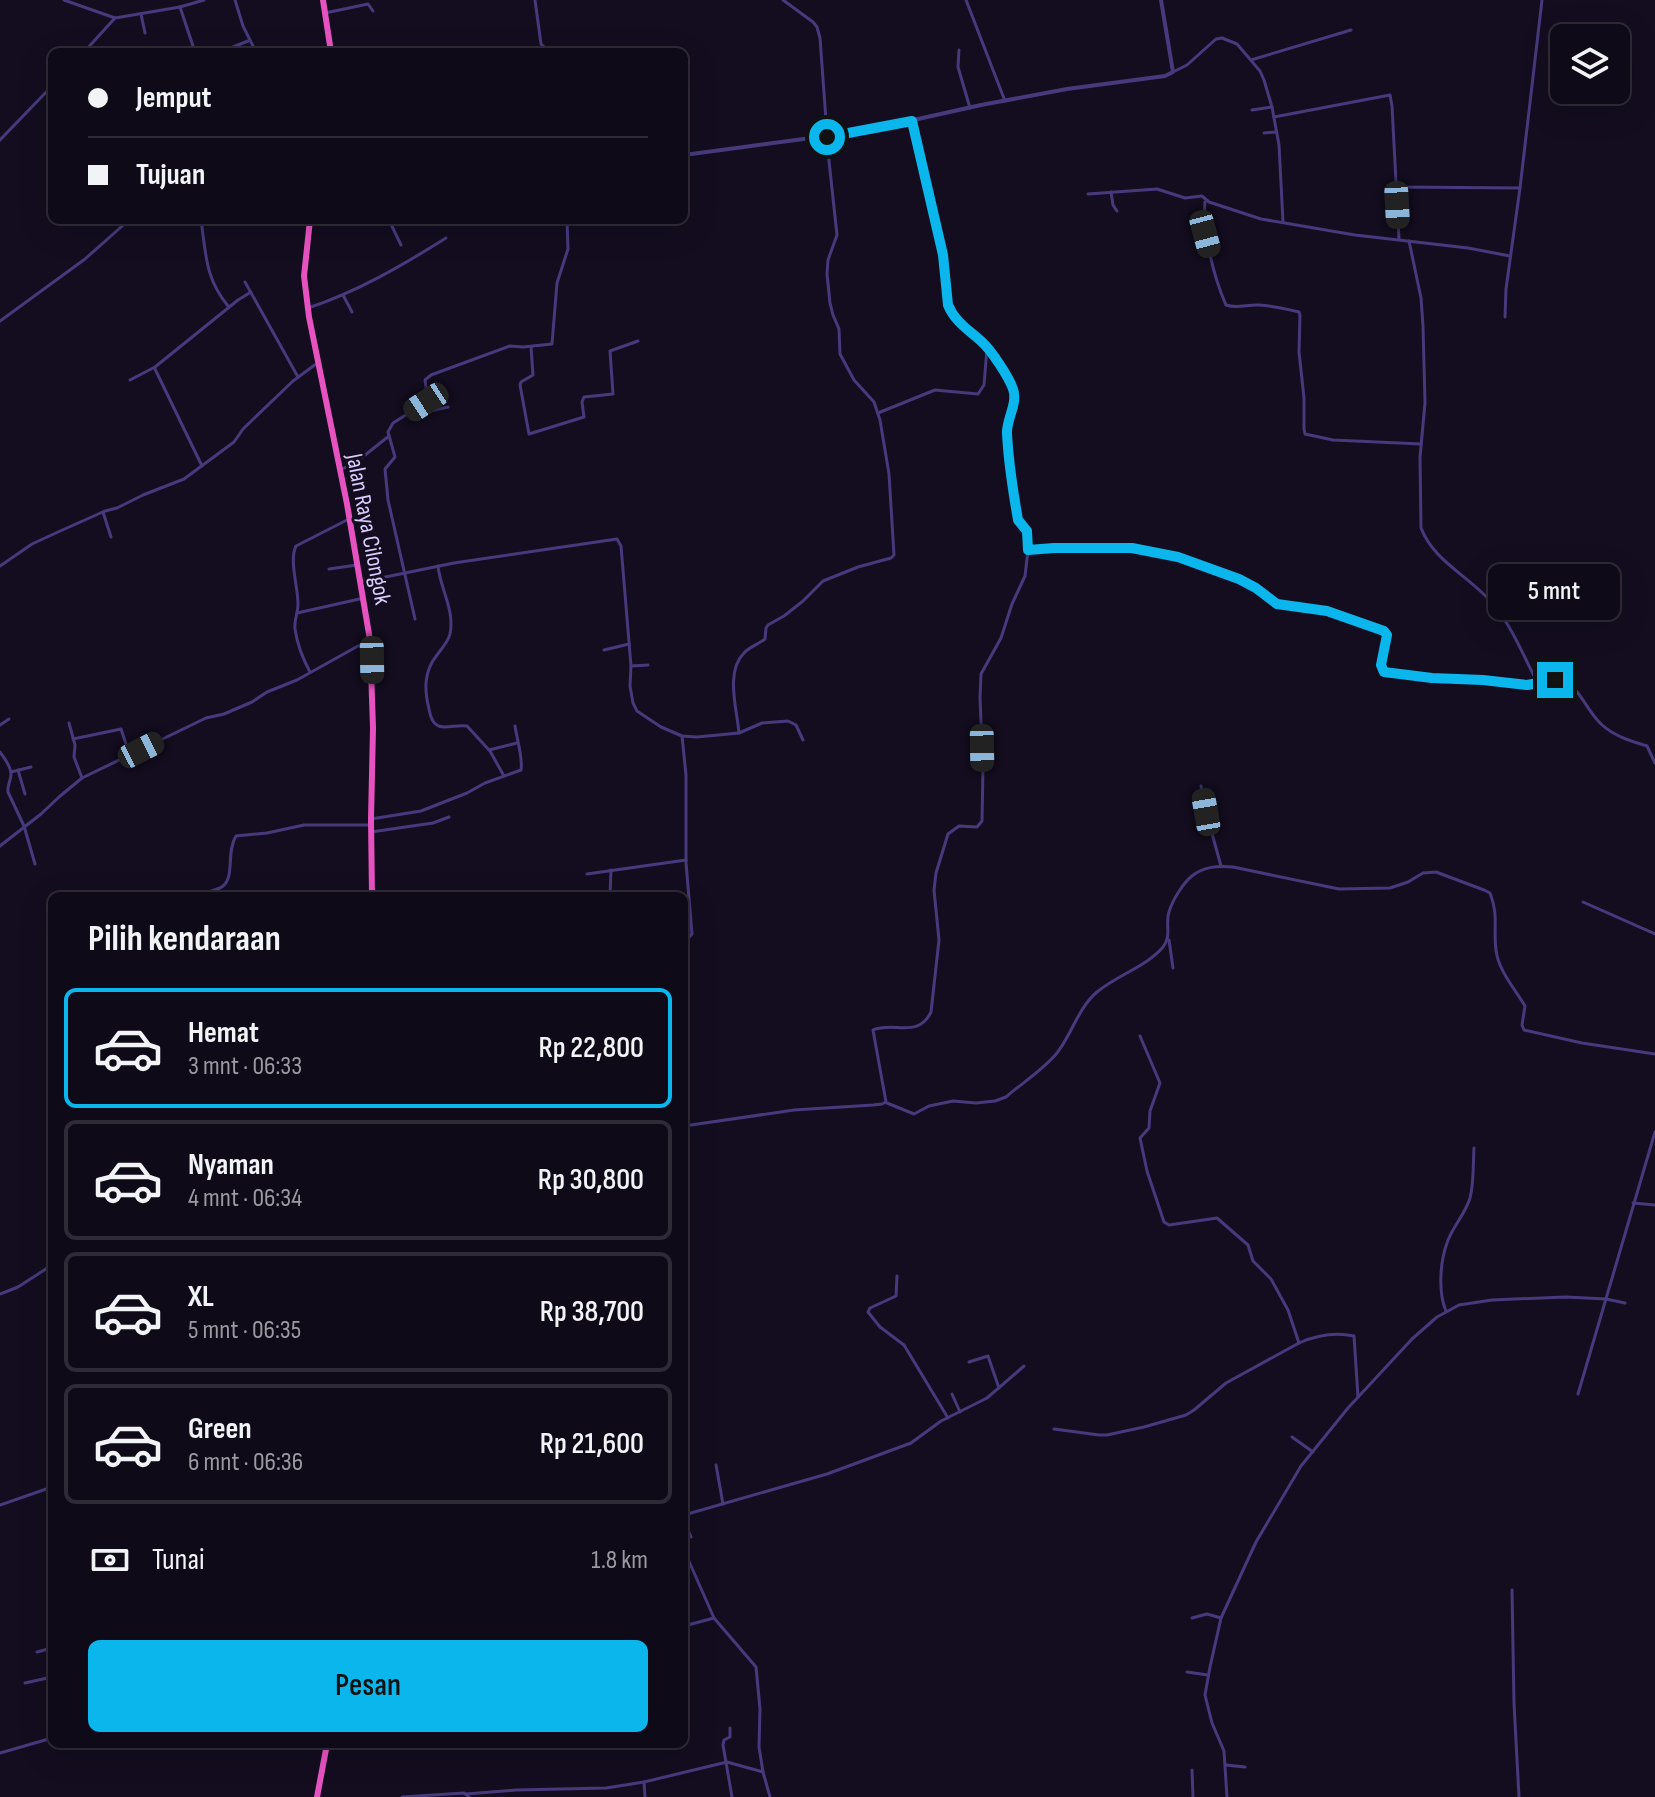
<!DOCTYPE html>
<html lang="id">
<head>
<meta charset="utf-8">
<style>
  :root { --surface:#0e0a17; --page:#1c1824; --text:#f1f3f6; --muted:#9b9aa1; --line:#2e2b36; --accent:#0ab6ec }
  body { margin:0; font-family:"Sofia Sans Condensed",sans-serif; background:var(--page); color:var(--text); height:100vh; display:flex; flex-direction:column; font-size:30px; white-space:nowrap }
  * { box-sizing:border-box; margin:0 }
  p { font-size:26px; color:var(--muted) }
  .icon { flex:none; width:44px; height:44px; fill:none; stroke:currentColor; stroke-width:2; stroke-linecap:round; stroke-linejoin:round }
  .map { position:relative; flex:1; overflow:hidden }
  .drawer { position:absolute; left:48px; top:892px; width:640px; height:856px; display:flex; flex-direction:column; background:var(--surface); border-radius:12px; box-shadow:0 8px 32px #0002,0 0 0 2px var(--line) }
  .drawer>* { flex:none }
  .hud { position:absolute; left:48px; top:48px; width:640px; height:176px; border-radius:12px; box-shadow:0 8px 32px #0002,0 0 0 2px var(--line); display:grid; align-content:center; height:176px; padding:0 40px; background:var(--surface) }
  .buttons { position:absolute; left:1550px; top:24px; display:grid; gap:16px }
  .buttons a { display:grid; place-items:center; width:80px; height:80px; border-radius:12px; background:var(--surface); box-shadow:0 8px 32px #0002,0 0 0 2px var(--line); font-size:40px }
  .end { position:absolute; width:36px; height:36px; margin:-18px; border:10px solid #0ab6ec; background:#111; box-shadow:0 0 0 4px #111 }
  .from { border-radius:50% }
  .bubble { position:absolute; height:56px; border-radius:12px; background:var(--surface); box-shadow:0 8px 32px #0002,0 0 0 2px var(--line); font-size:26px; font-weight:600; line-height:56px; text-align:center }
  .car { position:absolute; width:24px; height:48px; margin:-24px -12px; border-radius:10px; box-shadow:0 0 6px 2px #0007; background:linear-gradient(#222 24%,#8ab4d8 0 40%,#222 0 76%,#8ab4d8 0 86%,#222 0) }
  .hud b { display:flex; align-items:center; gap:28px; height:76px; font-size:30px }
  .hud b+b { border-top:2px solid var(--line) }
  .hud i { width:20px; height:20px; background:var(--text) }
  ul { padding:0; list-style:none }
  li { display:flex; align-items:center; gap:24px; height:120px; margin:0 16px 12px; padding:0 24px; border:4px solid var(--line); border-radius:12px }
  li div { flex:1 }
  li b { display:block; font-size:30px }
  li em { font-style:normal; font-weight:600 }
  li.active { border-color:var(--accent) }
  li>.icon { width:72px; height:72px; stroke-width:1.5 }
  h2 { padding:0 40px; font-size:36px; line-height:96px }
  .pay { display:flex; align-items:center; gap:20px; height:88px; padding:0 40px; font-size:30px }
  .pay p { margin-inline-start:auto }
  .action { display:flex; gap:16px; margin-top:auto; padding:16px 40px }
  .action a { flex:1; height:92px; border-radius:12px; background:var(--accent); color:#111; font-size:32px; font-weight:600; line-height:92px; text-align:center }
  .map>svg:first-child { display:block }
</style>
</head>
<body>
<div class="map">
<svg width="1655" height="1797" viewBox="0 0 1655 1797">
  <rect width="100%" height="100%" fill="#130d1f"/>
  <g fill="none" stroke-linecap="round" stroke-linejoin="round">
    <!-- minor -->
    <g stroke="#463a7c" stroke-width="3">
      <path d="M64,0l51,18 65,-11"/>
      <path d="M235,0l8,26 13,26"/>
      <path d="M535,0l6,44 8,8"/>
      <path d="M966,0l39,101"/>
      <path d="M325,13l43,-9 5,7"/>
      <path d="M141,14l4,19"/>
      <path d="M233,47l15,-6"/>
      <path d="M959,50l-1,17 12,41"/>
      <path d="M84,52l31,-34"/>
      <path d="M195,52l-15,-45 24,-7"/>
      <path d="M1251,60l100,-30"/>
      <path d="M1173,72l14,-7 29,-26 6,-1 15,6 23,27 4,9 8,27 7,38 4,77"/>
      <path d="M1252,110l20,-3"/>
      <path d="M1274,117l116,-22 2,11 7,133"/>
      <path d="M912,121l31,134 5,50 3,7 14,18 15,10 10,11 23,38v10l-6,33 10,85 4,8 6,6 1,17"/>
      <path d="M1264,133l12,-1"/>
      <path d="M0,140l52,-54"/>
      <path d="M1396,187l124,1"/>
      <path d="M1111,192l2,13 4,6"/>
      <path d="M1088,194l69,-5 28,9 17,-2 7,6 52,17 94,16 113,13 42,8"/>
      <path d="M1205,202c-3,29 9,76 21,103 11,4 22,-1 33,0 13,1 27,4 40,7l1,3 -1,37 5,46v31l1,5 28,6 88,4"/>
      <path d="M201,220c5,34 4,58 27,86"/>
      <path d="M389,220l12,25"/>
      <path d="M1409,241l12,57 2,28 2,77 -5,54 1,71c13,34 50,49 72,76 20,24 31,53 45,80 42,-11 39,16 63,40 13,12 29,17 46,22l8,17"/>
      <path d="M245,282l53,95"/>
      <path d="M343,295l9,17"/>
      <path d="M308,308c49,-16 95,-43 138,-70"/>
      <path d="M1505,317l1,-28 14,-101 22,-188"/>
      <path d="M0,321l85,-62 44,-39"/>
      <path d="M531,347l2,28 -12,7 -1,3 9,49 55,-17 -2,-15 2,-5 29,-3 -3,-43 28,-10"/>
      <path d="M155,369l47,97"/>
      <path d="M130,380l25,-13 83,-67 13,-8"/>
      <path d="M426,402l4,9 18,-4"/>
      <path d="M878,413l57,-23 43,4 6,-9 3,-37"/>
      <path d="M340,470l15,-7 34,-27"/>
      <path d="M103,512l8,25"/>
      <path d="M0,566l32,-22 26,-12 47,-21 12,-3 26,-13 41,-16 50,-37 9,-13 50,-48 23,-17"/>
      <path d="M438,566c2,22 17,44 12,68 -2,8 -8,14 -13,21 -13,16 -13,34 -8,54 1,5 2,13 8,16 6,5 20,-1 30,1l22,24 28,-7"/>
      <path d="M329,569l28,-4"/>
      <path d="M361,582l93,-19 163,-24 4,7 10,120 -1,20 3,17 4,8 24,16 21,9 15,1 42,-4 23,-10 26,-2 8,4 7,15"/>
      <path d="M297,613l67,-15"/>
      <path d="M415,619l-27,-119 -3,-31 10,-12 -7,-25 5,-9 35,-22 -3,-21 6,-5 79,-29 13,1 29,-3 5,-61 11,-34 -1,-29"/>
      <path d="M604,650l25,-6"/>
      <path d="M631,666l17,-1"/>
      <path d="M310,672c-7,-13 -13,-29 -15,-43 -1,-9 3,-16 3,-25 0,-17 -9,-44 -2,-58l51,-26"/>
      <path d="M69,723l6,22 -1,12 8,21"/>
      <path d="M0,725l9,-6"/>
      <path d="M739,733c-2,-24 -14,-61 5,-80 5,-6 15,-9 21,-14l1,-11 2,-3 16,-9 19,-15 20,-20 35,-14 33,-9 3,-3 -5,-81 -9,-54 -6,-18 -20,-22 -14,-26 -1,-25 -6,-14 -3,-12 -3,-29 1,-14 9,-25 -8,-74 -9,-123 -3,-11 -4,-5 -30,-22"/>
      <path d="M682,736l4,39v88l6,71 -8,9"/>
      <path d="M73,739l48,-10 9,27"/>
      <path d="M490,751l14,25"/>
      <path d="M0,752c4,6 11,14 11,22 0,7 -4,11 -3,18l16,34 11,38"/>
      <path d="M18,770l7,24"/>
      <path d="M11,772l20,-5"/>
      <path d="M1201,786l5,26 15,54"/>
      <path d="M371,819l50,-8 46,-18 18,-10 36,-13c2,-13 -4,-30 -6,-44"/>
      <path d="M371,832l62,-9 16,-6"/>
      <path d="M0,846l41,-32 18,-17 23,-19 124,-60 18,-4 28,-12 15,-10 30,-12 70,-39"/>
      <path d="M587,874l99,-14"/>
      <path d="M198,894c8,-2 19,-3 25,-8 12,-10 3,-34 13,-50l31,-3 37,-8h67"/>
      <path d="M610,896l1,-26"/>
      <path d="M1583,902l72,32"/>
      <path d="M1169,940l4,28"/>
      <path d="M1140,1036l20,47 -10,28 -1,17 -9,10 7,33 17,51 5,3 48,-7 31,27 5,16 18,18 17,31 11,33c18,-8 36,-11 55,-7l4,61"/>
      <path d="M887,1103l27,11 15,-8 24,-5 23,2 19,-2 11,-4c16,-14 37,-27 51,-44 15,-19 21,-45 40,-61 20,-17 49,-25 66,-45 9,-11 2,-23 6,-35 3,-11 14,-29 23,-36 12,-10 26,-10 41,-9l106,22 51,-1 18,-6 15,-9 13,-1 48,18 6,3c9,23 3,35 6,57 2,20 19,39 29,56l-3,19 2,5 58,13 73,11"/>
      <path d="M684,1126l110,-16 79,-5 9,-1 4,-2 -13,-72c21,-9 45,9 58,-18l8,-72 -5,-50 2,-17 12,-39 11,-8 18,1 5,-6 1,-53 -3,-70 1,-24 20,-36 11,-34 13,-28 3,-26 26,-2h78l46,9 61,22 17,9 21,16 50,7 57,20 3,4 -6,30 3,7 48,6 51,2 44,5 11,-1"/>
      <path d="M1633,1203l22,2"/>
      <path d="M897,1276l-1,20 -26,12 -2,4 12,15 24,18 44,73"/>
      <path d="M0,1294l18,-7 34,-22"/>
      <path d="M1446,1311c-8,-18 -6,-49 1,-68 5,-16 18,-28 23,-45 4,-15 3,-34 4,-50"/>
      <path d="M969,1362l19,-6 11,32"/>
      <path d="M952,1394l8,18"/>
      <path d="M1578,1394l77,-262"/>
      <path d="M1054,1429l45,6h8l37,-8 42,-12 8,-5 32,-27 73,-40"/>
      <path d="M1292,1437l21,15"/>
      <path d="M716,1465l7,39"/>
      <path d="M0,1505l52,-18"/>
      <path d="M684,1515l143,-41 84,-31 30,-22 46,-23 37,-32"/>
      <path d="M684,1521l7,16"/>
      <path d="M684,1550l30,68 42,49 4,42 -1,38 4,25 7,25"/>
      <path d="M1512,1590l2,113 5,94"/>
      <path d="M1192,1618l15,-4 14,4"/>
      <path d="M684,1626l30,-8"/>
      <path d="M37,1652l15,-4"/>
      <path d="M1187,1672l21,3"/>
      <path d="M25,1683l27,-6"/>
      <path d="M730,1728v9l-6,3 -1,5 9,52"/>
      <path d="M0,1753l52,-15"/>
      <path d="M1226,1765l19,2"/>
      <path d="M1192,1770l1,27"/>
      <path d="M466,1794l50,-4 90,-2 38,-6"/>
      <path d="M402,1797l62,-4 5,4"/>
      <path d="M645,1797l-1,-15 83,-20 36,10"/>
      <path d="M1227,1797l-3,-46 -12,-28 -7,-28 5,-28 11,-49 35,-76 45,-76 47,-58 64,-69 25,-22 22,-12 33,-5 74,-3 40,2 19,4"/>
    </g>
    <!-- tertiary -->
    <path stroke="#463a7c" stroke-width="4" d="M684,155l180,-24 117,-26 86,-16 98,-13 8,-4 -12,-72"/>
    <!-- trunk -->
    <g stroke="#e653c0" stroke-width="6">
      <path d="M323,0l8,52"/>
      <path d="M310,220l-6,56 5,41 38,187 23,136 3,88 -2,91 1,77"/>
      <path d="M317,1797l10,-53"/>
    </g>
  </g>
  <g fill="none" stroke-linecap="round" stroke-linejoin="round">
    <!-- route -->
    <path stroke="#0ab6ec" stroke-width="10" d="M827,137l85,-16 31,134 5,50c7,17 21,25 34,37 9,8 27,35 31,47 5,14 -6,29 -6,43 1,29 6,59 11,88l9,11 1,19 26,-2h78l46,9 61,22 17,9 21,16 50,7 57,20 3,4 -6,30 3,7 48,6 51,2 44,5 28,-5"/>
  </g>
  <g text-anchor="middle" stroke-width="6" stroke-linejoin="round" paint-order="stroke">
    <!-- street labels -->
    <g font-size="24" fill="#d9cdfd" stroke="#130d1f">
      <text transform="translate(369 529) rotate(79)" y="8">Jalan Raya Cilongok</text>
    </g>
  </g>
</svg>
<div class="buttons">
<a><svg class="icon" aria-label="layers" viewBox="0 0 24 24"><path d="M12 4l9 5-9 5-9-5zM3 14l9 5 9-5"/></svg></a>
</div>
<i class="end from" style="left:827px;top:137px"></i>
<i class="end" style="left:1555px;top:680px"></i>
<div class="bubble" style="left:1488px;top:564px;width:132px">5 mnt</div>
<i class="car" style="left:1397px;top:205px;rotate:177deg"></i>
<i class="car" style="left:1205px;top:234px;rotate:165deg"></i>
<i class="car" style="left:426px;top:402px;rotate:237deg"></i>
<i class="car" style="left:372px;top:660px;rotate:179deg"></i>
<i class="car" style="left:982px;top:748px;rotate:179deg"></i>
<i class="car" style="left:141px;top:750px;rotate:63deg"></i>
<i class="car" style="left:1206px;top:812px;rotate:350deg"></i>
<div class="hud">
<b><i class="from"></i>Jemput</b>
<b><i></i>Tujuan</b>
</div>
<section class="drawer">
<h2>Pilih kendaraan</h2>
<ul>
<li class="active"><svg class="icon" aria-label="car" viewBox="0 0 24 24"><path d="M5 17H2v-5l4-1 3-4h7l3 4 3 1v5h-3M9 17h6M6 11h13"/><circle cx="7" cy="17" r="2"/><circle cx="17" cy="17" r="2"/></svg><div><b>Hemat</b><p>3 mnt · 06:33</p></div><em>Rp 22,800</em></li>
<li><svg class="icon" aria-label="car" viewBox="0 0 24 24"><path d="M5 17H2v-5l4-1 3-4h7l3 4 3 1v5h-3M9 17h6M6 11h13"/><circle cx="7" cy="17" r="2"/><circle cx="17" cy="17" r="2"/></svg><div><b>Nyaman</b><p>4 mnt · 06:34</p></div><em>Rp 30,800</em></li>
<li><svg class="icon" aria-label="car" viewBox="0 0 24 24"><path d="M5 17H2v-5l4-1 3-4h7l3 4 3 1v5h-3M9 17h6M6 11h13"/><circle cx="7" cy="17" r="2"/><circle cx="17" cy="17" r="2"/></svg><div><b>XL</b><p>5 mnt · 06:35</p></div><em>Rp 38,700</em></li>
<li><svg class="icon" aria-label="car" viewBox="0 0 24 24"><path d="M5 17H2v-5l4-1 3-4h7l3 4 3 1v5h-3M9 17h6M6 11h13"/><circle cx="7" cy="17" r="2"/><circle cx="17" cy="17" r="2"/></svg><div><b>Green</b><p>6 mnt · 06:36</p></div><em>Rp 21,600</em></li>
</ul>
<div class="pay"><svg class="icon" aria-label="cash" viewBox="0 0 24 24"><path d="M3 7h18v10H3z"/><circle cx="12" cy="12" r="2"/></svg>Tunai<p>1.8 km</p></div>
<div class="action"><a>Pesan</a></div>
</section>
</div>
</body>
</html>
